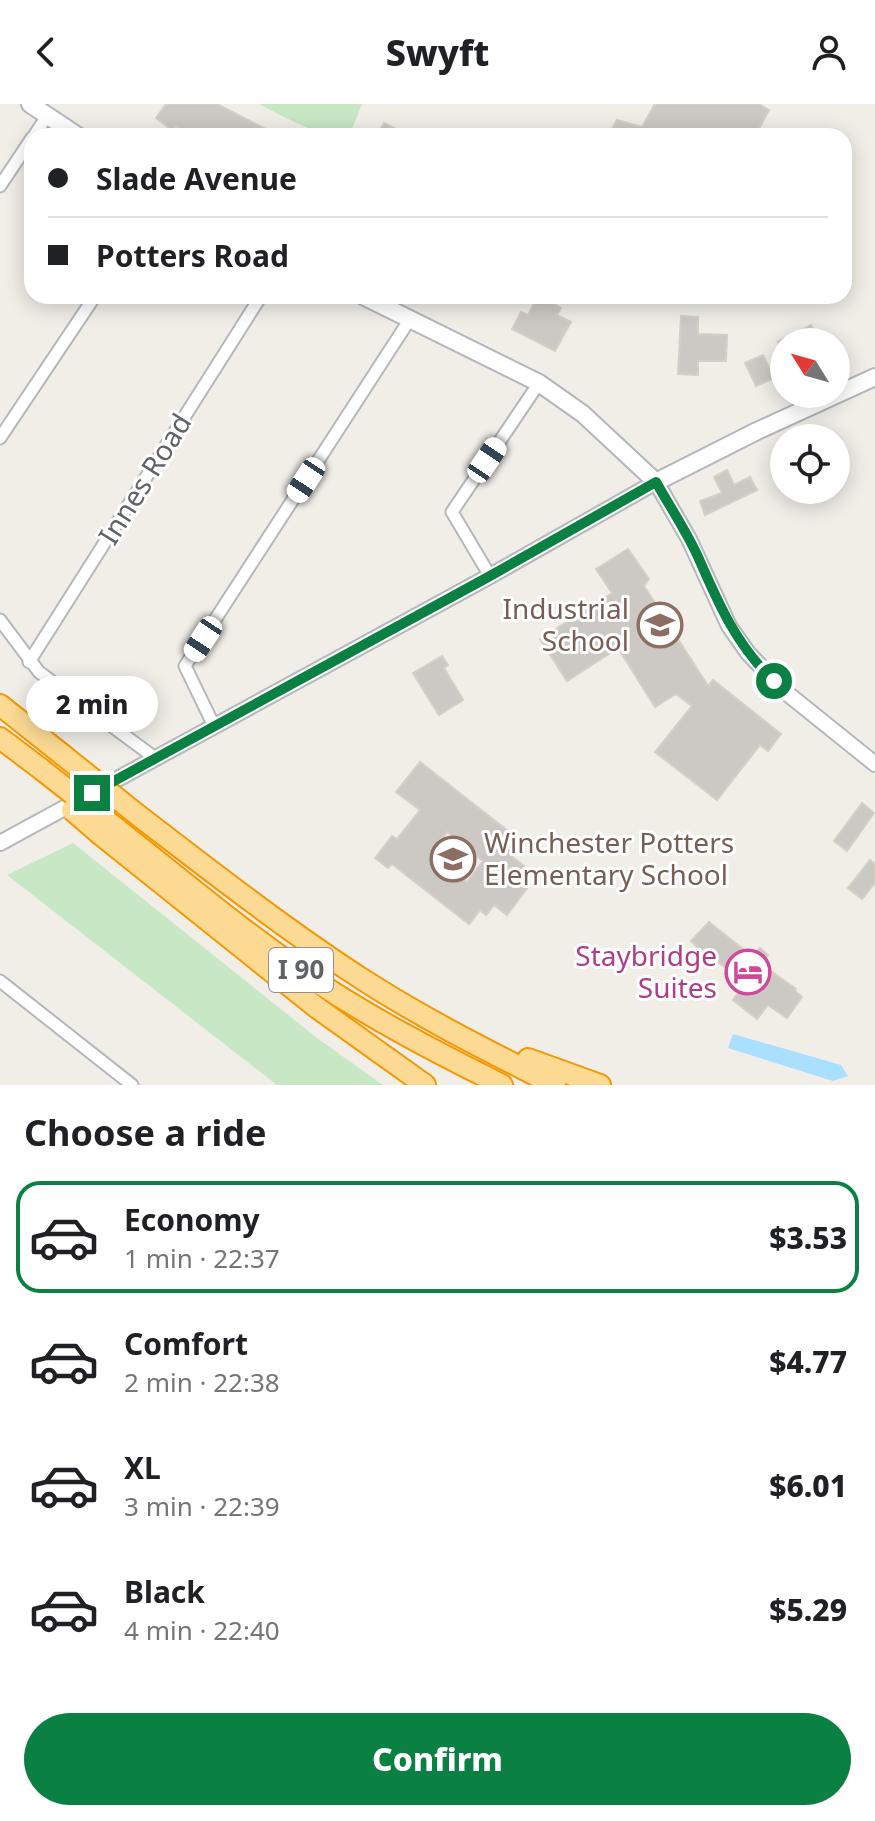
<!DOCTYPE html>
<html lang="en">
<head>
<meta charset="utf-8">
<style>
  :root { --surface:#fff; --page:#f2f2f2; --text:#202124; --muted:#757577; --line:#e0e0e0; --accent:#0b8043 }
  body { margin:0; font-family:"Noto Sans",sans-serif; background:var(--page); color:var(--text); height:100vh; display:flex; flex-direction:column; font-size:30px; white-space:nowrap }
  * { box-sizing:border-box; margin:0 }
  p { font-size:26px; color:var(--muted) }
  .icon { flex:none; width:44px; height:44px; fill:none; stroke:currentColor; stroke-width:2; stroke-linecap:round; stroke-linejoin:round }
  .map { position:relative; height:981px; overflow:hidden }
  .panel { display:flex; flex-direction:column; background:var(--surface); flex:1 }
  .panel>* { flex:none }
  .guide { position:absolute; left:24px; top:24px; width:828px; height:176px; border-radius:24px; box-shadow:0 4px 20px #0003; display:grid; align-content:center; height:176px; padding:0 24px; background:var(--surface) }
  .needle { width:52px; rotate:307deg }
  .fabs { position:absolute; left:770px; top:224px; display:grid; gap:16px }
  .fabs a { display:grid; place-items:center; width:80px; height:80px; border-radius:50%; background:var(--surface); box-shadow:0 4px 20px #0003; font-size:40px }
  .end { position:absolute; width:36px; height:36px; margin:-18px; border:10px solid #0b8043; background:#fff; box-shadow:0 0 0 4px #fff }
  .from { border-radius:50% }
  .bubble { position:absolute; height:56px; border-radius:28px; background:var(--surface); box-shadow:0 4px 20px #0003; font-size:26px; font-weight:800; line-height:56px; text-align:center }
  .car { position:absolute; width:24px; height:48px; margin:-24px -12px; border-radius:10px; box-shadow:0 0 6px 2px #0007; background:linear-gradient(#fff 24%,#345 0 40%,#fff 0 76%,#345 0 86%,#fff 0) }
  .guide b { display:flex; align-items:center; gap:28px; height:76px; font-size:30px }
  .guide b+b { border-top:2px solid var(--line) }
  .guide i { width:20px; height:20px; background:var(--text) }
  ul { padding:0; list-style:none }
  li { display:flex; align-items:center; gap:24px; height:112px; margin:0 16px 12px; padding:0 8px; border:4px solid transparent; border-radius:24px }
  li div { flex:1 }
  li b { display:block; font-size:30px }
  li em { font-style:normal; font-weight:800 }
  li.on { border-color:var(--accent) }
  li>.icon { width:72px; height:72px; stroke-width:1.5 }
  h2 { padding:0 24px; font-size:36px; line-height:96px }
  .action { display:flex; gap:16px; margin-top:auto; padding:16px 24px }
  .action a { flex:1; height:92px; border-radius:48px; background:var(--accent); color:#fff; font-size:32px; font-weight:800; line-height:92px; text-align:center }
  header { display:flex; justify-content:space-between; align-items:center; height:104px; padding:0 24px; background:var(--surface); font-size:36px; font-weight:800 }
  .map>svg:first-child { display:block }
</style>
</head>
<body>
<header><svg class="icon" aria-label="back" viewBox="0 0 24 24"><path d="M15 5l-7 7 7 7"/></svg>Swyft<svg class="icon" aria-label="person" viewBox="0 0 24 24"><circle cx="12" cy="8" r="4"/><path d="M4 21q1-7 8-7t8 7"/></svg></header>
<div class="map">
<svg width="875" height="981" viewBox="0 0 875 981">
  <rect width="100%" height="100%" fill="#f0eee7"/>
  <!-- green -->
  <g fill="#c7e7c5">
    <path d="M259,0h103c-4,8 -7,23 -14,29 -14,13 -73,-21 -89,-29z"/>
    <path d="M73,739l244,195 66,47h-106l-270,-210z"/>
  </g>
  <!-- water -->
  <path fill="#aadffe" d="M733,930l108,31 7,11 -15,5 -105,-33z"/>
  <!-- building -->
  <g fill="#ccc9c4" stroke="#d5cfc5" stroke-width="2" fill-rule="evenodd">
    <path d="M166,0h51l62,32h-83l-20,-10 -4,4 -16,-12z"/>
    <path d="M655,0h104l10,6 -14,26h-135l-8,-7 5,-9 25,7z"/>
    <path d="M384,19l25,13h-32z"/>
    <path d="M538,192l23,12 -4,7 14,7 -16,29 -43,-22 9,-17 7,3z"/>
    <path d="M681,212l17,1v17l29,1 -1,26h-28v14l-20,-1z"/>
    <path d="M811,221l8,17h-42z"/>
    <path d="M763,251l11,23 -18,8 -11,-23z"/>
    <path d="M727,366l7,15 16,-8 7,13 -52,25 -5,-14 22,-8 -8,-16z"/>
    <path d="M628,445l21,30 -5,7 64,100 5,-6 68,54 -13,17 -8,-6 -43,55 -62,-48 37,-46 -16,-12 -21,13 -37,-59 -51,33 -27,-42 72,-46 -16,-24z"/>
    <path d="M442,552l6,9 -4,3 19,32 -24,15 -26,-42z"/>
    <path d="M420,658l101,79 -11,14 14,11 -8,10 13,10 -22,29 -13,-10 -8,10 -6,-5 -11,14 -77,-60 -4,4 -13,-10 17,-22 5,3 23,-29 -24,-18zM447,728l36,29 -16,21 -36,-29z"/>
    <path d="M862,699l12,10 -27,38 -13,-10z"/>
    <path d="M870,756l5,4v19l-13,16 -14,-11z"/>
    <path d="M709,818l44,35 7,-9 8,7 -7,9 35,25 -1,2 7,6 -15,21 -19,-13 -11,14 -24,-19 9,-13 -17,-13 3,-4 -17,-14 -2,2 -18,-17z"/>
  </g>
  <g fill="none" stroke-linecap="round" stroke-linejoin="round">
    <!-- minor casing -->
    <g stroke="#b4b8bb" stroke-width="15">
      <g id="minor">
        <path d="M34,32l13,-20"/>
        <path d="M0,82l32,-48"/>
        <path d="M0,334l95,-142"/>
        <path d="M490,472l-38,-64 87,-129"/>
        <path d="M0,516l39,52 116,86"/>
        <path d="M29,558l232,-366"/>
        <path d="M214,622l-29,-60 225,-347"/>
        <path d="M0,877l132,104"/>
      </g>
    </g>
    <!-- tertiary casing -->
    <g stroke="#b4b8bb" stroke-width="18">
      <path id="tertiary" d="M0,739l490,-267 166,-94 33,57 40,87 19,27 35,37 92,74"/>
    </g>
    <!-- secondary casing -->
    <g stroke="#b3b7bb" stroke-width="20">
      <g id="secondary">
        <path d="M30,0l48,32"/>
        <path d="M363,192l176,87 44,31 73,68 101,-51 118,-54"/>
      </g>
    </g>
    <!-- motorway casing -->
    <g stroke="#f59802" stroke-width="24">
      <g id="motorway">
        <path d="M0,601l64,51"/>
        <path d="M0,634l41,31"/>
        <path d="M139,712c73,56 146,113 223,163 62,40 128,73 193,106"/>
        <path d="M116,724c67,53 133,109 204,156 58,38 120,70 182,101"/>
        <path d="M101,731l215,172 109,78"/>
        <path d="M528,955l72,26"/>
      </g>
    </g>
    <!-- minor -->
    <use href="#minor" stroke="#fff" stroke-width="11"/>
    <!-- tertiary -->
    <use href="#tertiary" stroke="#fff" stroke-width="14"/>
    <!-- secondary -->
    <use href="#secondary" stroke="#fff" stroke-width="16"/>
    <!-- motorway -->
    <use href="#motorway" stroke="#fcda93" stroke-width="20"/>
    <!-- motorway-bridge casing -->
    <g stroke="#f59802" stroke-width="24" stroke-linecap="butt">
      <g id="motorway-bridge">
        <path d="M64,652l75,60"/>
        <path d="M41,665l75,59"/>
        <path d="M72,706l29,25"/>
      </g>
    </g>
    <!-- motorway-bridge -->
    <use href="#motorway-bridge" stroke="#fcda93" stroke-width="20"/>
  </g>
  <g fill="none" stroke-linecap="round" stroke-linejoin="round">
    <!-- route -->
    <path stroke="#0b8043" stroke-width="10" d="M92,689l398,-217 166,-94c14,25 31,50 43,77 20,46 38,87 75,122"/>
  </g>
  <!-- icons -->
  <defs>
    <g id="school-ring" transform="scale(2.3)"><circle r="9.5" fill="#fff" stroke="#8d6e63" stroke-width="1.5"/><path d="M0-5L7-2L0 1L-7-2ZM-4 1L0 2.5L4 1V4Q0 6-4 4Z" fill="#8d6e63"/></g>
    <g id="hotel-ring" transform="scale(2.3)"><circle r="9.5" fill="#fff" stroke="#d1479c" stroke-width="1.5"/><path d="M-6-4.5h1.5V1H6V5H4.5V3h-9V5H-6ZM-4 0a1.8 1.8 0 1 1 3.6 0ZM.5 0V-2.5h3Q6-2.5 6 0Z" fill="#d1479c"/></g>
  </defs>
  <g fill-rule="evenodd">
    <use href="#school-ring" x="660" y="521"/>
    <use href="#school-ring" x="453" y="755"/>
    <use href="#hotel-ring" x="748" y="868"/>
  </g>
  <g text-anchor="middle" stroke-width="6" stroke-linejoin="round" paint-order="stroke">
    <!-- shield labels -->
    <rect fill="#fff" stroke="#8f9295" stroke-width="2" x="269" y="844" width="64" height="44" rx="6"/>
    <g font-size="26" font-weight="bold" fill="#5f6367">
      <text x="301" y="875">I 90</text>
    </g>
    <!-- street labels -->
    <g font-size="28" fill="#5f6367" stroke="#fff">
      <text transform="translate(145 375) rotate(-58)" y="10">Innes Road</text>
    </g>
    <!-- education labels -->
    <g font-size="28" fill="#785e54" stroke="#fff" text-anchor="end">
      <text x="629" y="515">Industrial<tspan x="629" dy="32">School</tspan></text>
      <text x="484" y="749" text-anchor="start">Winchester Potters<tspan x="484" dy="32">Elementary School</tspan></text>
    </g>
    <!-- hotel labels -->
    <g font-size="28" fill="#b23c85" stroke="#fff" text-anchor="end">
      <text x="717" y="862">Staybridge<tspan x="717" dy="32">Suites</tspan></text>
    </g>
  </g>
</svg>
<div class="fabs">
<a><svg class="needle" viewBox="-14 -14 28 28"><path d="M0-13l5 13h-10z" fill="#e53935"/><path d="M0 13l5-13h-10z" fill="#757577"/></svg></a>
<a><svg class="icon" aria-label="locate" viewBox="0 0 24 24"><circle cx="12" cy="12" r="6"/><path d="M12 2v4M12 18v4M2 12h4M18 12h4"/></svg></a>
</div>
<i class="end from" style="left:774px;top:577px"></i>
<i class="end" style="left:92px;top:689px"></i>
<div class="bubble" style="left:26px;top:572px;width:132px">2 min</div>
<i class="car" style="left:487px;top:356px;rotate:34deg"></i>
<i class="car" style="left:306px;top:376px;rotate:213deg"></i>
<i class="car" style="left:203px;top:535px;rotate:213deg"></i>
<div class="guide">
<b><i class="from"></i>Slade Avenue</b>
<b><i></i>Potters Road</b>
</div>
</div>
<section class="panel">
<h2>Choose a ride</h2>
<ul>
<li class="on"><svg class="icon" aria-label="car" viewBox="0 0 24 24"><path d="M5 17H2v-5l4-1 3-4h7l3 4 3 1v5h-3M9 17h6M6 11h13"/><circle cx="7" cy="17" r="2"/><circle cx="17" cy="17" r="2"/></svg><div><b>Economy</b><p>1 min · 22:37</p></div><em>$3.53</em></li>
<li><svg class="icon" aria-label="car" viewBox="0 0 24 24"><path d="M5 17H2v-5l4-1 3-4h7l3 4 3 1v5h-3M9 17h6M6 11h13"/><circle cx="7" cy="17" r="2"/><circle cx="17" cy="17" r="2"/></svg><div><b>Comfort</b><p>2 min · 22:38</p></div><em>$4.77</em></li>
<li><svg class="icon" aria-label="car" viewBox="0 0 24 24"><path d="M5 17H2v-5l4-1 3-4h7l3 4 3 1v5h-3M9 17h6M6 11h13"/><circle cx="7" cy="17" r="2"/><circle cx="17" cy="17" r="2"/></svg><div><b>XL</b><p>3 min · 22:39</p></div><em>$6.01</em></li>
<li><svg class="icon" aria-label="car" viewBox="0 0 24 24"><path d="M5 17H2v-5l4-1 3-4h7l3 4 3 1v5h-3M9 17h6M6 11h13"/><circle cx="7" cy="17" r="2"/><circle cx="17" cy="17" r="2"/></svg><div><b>Black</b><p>4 min · 22:40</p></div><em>$5.29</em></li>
</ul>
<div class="action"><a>Confirm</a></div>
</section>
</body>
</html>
